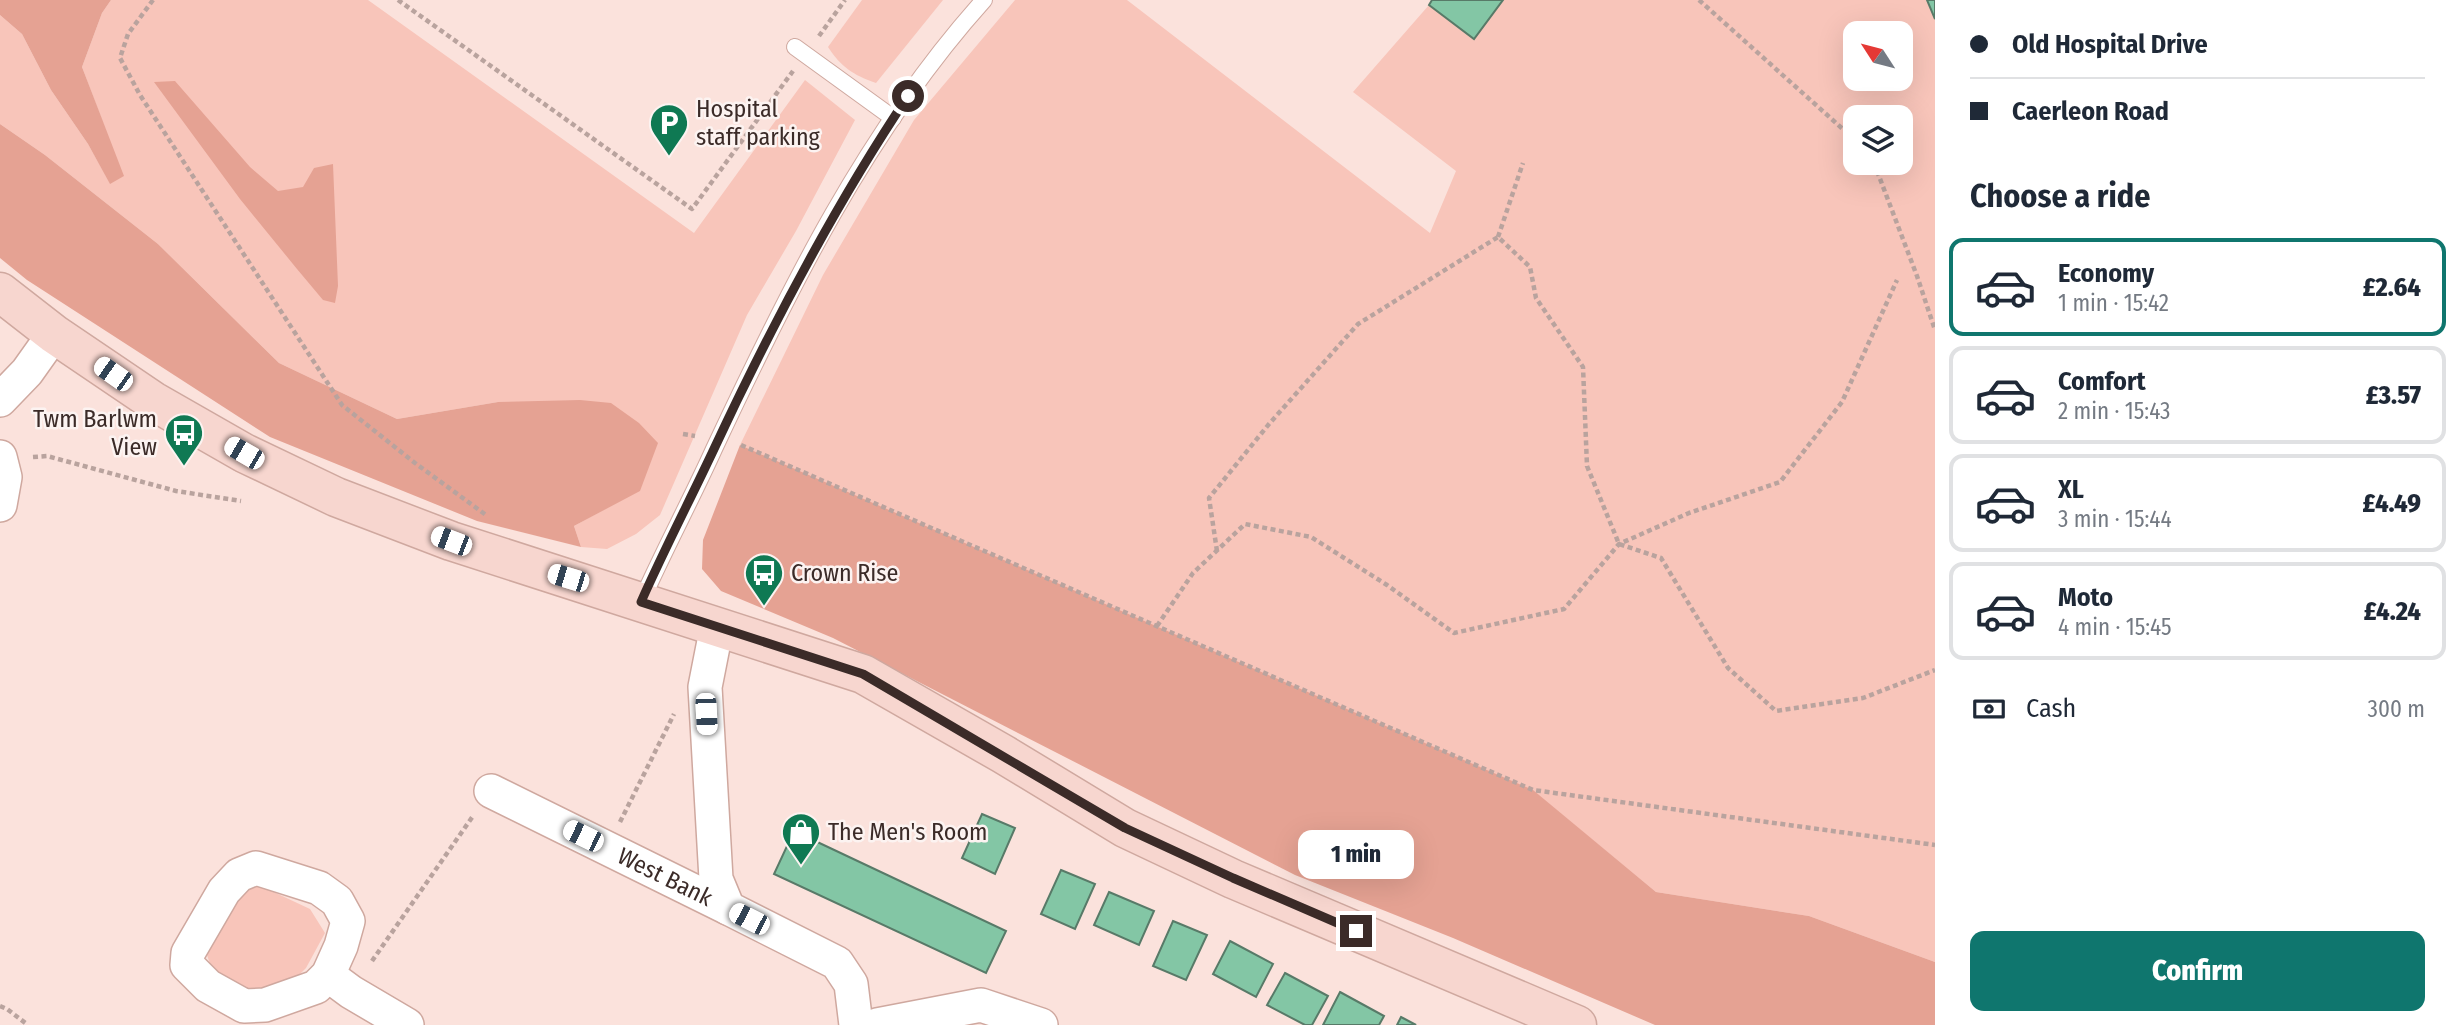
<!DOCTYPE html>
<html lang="en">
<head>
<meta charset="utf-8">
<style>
  :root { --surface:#fff; --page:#f2f2f3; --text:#1f2937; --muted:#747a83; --line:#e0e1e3; --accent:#0f766e }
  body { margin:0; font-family:"Fira Sans Condensed",sans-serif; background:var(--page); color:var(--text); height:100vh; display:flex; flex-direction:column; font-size:26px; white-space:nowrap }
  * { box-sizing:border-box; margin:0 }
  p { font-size:23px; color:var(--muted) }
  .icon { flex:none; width:38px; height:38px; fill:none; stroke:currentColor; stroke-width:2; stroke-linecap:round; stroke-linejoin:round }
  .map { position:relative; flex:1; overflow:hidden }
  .sheet { display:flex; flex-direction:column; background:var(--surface); width:525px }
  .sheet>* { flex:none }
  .hud { display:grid; align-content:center; height:154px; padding:0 35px; background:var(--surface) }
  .needle { width:46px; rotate:306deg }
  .tools { position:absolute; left:1843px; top:21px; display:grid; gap:14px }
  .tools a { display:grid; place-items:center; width:70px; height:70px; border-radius:14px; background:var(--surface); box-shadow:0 7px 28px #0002; font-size:35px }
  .end { position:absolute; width:32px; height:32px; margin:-16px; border:9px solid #3b2b28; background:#fff; box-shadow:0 0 0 4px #fff }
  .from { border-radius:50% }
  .bubble { position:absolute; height:49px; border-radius:14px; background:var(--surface); box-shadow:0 7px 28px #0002; font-size:23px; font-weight:800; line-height:49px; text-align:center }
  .car { position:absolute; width:21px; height:42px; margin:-21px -10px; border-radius:9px; box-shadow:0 0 5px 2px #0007; background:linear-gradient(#fff 24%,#345 0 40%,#fff 0 76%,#345 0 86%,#fff 0) }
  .hud b { display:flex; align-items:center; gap:24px; height:66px; font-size:26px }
  .hud b+b { border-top:2px solid var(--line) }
  .hud i { width:18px; height:18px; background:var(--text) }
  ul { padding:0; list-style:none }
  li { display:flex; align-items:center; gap:21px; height:98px; margin:0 14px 10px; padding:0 21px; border:4px solid var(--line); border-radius:14px }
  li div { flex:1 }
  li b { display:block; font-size:26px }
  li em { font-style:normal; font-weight:800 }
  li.on { border-color:var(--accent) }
  li>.icon { width:63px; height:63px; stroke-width:1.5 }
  h2 { padding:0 35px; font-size:32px; line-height:84px }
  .pay { display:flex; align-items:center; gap:18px; height:77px; padding:0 35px; font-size:26px }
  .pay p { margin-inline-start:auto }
  .cta { display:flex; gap:14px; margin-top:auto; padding:14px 35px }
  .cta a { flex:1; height:80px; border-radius:14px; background:var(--accent); color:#fff; font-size:28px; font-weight:800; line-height:80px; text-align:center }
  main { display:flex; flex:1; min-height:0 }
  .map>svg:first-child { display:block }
</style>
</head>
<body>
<main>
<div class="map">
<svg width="1935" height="1025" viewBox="0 0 1935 1025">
  <rect width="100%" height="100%" fill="#fbe2dc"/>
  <!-- green -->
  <g fill="#f8c5ba" fill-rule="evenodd">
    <path d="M111,0h257l326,233 111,-153 50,40 -59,111 -49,84 -87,200 -24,19 -29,15 -26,-2 -7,-21 66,-36 -142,-88 -101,17 -118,-56 -121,-119 -113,-89 -45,-31v-109l22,19 29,56 37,54 22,39 13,-7 -41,-109 20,-54z"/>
    <path d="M862,0h81l-67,83c-23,-8 -35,-16 -48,-36z"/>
    <path d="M1015,0h112l303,233 26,-62 -103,-79 76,-87 45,33 29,-38h424l8,19v943l-126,-46 -153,-24 -124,-102 -792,-345 83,-170 91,-155zM1855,33h45v46h-45zM1855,117h45v46h-45z"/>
    <path d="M251,885l12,2 47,22 15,24 -19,35 -12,12 -52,12 -30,-22 -5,-15 1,-11 22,-45z"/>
  </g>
  <!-- forest -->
  <g fill="#e5a293">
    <path d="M0,0h111l-9,13 -20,54 42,109 -14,8 -22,-40 -37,-54 -29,-56 -22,-19z"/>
    <path d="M175,81l75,86 28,24 25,-4 11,-19 19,-4 5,122 -3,17 -12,-3 -26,-31 -57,-70 -86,-117z"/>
    <path d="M0,124l45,31 113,89 121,119 118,56 101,-17 82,-2 31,3 28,20 19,20 -18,48 -66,35 7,21 -104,-26 -207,-84 -243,-157 -27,-22z"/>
    <path d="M740,445l793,345 123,102 153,24 126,46v63h-280l-202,-87 -158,-63 -462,-237 -112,-47 -19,-22 1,-29z"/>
  </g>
  <!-- building -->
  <g fill="#83c6a5" stroke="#587a68" stroke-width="2">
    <path d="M1432,0h71l-29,39 -45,-34z"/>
    <path d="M1927,0h8v19z"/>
    <path d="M982,814l33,14 -20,46 -33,-16z"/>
    <path d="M794,831l212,100 -20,42 -212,-99z"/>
    <path d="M1061,870l34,14 -20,45 -34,-15z"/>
    <path d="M1109,892l45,19 -15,34 -45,-20z"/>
    <path d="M1173,921l34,14 -21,45 -33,-14z"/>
    <path d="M1230,941l43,23 -17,33 -43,-23z"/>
    <path d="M1285,973l43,23 -16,29h-7l-38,-20z"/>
    <path d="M1340,992l44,24 -5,9h-56z"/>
    <path d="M1401,1017l15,8h-19z"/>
  </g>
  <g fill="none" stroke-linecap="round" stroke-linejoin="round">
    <!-- service casing -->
    <g stroke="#cfa89f" stroke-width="18">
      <g id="service">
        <path d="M795,47l98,71"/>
        <path d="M641,602c23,-52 50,-102 73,-153 74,-158 153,-319 270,-449"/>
      </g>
    </g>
    <!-- minor casing -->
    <g stroke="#cfa89f" stroke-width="36">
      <g id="minor">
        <path d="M0,400l27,-28 27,-38"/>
        <path d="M0,457l5,20 -5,28"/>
        <path d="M717,626l-12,61 11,192 12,29 109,55 14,21 5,41"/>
        <path id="s1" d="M491,791l237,117"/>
        <path d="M256,868l63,20 18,13 11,20 -7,25 -13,29 -12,12 -51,18 -21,1 -36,-20 -21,-21 1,-12 36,-62 15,-16z"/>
        <path d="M328,975l23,17 56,33"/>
        <path d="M877,1025l104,-20 60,20"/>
      </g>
    </g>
    <!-- secondary casing -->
    <g stroke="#cfa89f" stroke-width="41">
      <path id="secondary" d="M0,292l54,42 99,67 91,52 92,44 115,44 412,133 140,80 122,74 108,51 344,146"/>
    </g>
    <!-- path -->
    <g stroke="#b9a39e" stroke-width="4.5" stroke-dasharray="5 3.5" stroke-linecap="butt">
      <path d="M153,0l-25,34 -8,24 20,37 202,310 73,58 71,52"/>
      <path d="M398,0l294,209 101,-138"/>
      <path d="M1699,0l156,140"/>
      <path d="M819,36l26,-36"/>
      <path d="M1874,163l43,113 18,54"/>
      <path d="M1498,237l25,-74"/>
      <path d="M683,434l12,2"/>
      <path d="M741,445l792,345 402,55"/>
      <path d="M33,457l14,-1 129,35 65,10"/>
      <path d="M1217,551l-8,-53 60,-74 89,-100 140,-87 32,30 6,31 47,69 4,99 32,78 42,14 67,110 48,43 87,-13 72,-28"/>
      <path d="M1157,626l36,-53 52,-49 66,13 76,48 67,48 110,-24 55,-65 70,-31 91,-31 62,-80 55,-122"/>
      <path d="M620,822l54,-108"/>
      <path d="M372,961l101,-145"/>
      <path d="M0,1006l7,3 21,16"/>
    </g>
    <!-- service -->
    <use href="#service" stroke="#fff" stroke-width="16"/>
    <!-- minor -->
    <use href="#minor" stroke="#fff" stroke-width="33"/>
    <!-- secondary -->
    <use href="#secondary" stroke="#f7d6cf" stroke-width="38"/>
  </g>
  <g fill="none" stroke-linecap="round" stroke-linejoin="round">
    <!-- route -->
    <path stroke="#3b2b28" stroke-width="9" d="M908,96c-75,112 -137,231 -194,353 -24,51 -50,101 -73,153l222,72 262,154 108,50 123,53"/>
  </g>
  <!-- icons -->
  <defs>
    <g id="parking-pin" transform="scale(2.0125)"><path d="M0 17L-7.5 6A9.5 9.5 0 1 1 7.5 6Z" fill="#0f7953" stroke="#fcf3f1"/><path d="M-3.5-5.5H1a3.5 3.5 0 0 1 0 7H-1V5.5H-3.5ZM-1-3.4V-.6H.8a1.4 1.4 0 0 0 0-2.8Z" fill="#fff"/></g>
    <g id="bus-pin" transform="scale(2.0125)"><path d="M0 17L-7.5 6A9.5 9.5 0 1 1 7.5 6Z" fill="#0f7953" stroke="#fcf3f1"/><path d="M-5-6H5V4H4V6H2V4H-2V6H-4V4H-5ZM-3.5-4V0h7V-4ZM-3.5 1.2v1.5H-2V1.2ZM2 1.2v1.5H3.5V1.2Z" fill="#fff"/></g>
    <g id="shop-pin" transform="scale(2.0125)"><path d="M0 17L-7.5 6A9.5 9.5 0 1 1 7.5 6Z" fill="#0f7953" stroke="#fcf3f1"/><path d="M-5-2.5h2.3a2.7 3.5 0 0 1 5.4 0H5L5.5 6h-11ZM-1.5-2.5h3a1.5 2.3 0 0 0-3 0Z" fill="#fff"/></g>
  </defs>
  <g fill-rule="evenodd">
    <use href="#parking-pin" x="669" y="123"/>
    <use href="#bus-pin" x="184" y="433"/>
    <use href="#bus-pin" x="764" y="573"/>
    <use href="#shop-pin" x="801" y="832"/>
  </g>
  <g text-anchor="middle" stroke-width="5" stroke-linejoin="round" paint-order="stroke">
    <!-- poi labels -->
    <g font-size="24" fill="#3b2b28" stroke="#fcf3f1" text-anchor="start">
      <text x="696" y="117">Hospital<tspan x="696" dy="28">staff parking</tspan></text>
      <text x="157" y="427" text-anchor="end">Twm Barlwm<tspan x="157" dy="28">View</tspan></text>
      <text x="791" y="581">Crown Rise</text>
      <text x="828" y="840">The Men's Room</text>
    </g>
    <!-- street labels -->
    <g font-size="24" fill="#3b2b28" stroke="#fcf3f1">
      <text dy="8" stroke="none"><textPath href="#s1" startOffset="194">West Bank</textPath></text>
    </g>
  </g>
</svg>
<div class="tools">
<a><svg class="needle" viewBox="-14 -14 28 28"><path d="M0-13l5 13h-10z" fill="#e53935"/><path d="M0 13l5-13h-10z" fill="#747a83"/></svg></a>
<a><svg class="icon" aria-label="layers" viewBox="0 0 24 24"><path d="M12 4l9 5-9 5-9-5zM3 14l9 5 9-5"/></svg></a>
</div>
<i class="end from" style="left:908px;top:96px"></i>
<i class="end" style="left:1356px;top:931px"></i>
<div class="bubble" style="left:1298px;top:830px;width:116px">1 min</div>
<i class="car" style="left:113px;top:374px;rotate:305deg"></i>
<i class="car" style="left:244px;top:453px;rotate:300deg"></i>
<i class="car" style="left:451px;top:541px;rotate:291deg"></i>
<i class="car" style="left:568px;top:578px;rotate:287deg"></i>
<i class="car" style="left:706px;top:714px;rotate:177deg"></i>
<i class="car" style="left:583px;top:836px;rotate:296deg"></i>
<i class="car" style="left:749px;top:919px;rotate:297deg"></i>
</div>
<section class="sheet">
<div class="hud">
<b><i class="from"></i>Old Hospital Drive</b>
<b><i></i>Caerleon Road</b>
</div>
<h2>Choose a ride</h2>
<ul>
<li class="on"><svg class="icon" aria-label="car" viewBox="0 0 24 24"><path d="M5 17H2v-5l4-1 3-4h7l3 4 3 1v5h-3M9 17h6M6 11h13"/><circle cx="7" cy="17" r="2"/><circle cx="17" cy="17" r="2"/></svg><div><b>Economy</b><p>1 min · 15:42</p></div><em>£2.64</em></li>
<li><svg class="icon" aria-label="car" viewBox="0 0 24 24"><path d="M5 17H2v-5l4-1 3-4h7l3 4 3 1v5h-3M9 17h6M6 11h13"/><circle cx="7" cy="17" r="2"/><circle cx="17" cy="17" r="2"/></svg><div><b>Comfort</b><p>2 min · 15:43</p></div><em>£3.57</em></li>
<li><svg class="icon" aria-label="car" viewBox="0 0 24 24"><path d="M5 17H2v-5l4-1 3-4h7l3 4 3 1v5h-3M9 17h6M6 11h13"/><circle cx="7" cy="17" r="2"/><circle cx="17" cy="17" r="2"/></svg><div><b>XL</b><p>3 min · 15:44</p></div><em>£4.49</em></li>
<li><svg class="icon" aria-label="car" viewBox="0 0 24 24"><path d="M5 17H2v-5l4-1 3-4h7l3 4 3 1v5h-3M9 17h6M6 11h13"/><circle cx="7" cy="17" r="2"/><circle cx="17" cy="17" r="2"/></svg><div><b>Moto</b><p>4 min · 15:45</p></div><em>£4.24</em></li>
</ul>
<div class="pay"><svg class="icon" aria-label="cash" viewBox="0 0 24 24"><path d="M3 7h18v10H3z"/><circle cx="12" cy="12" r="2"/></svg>Cash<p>300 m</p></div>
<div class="cta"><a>Confirm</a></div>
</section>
</main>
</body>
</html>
